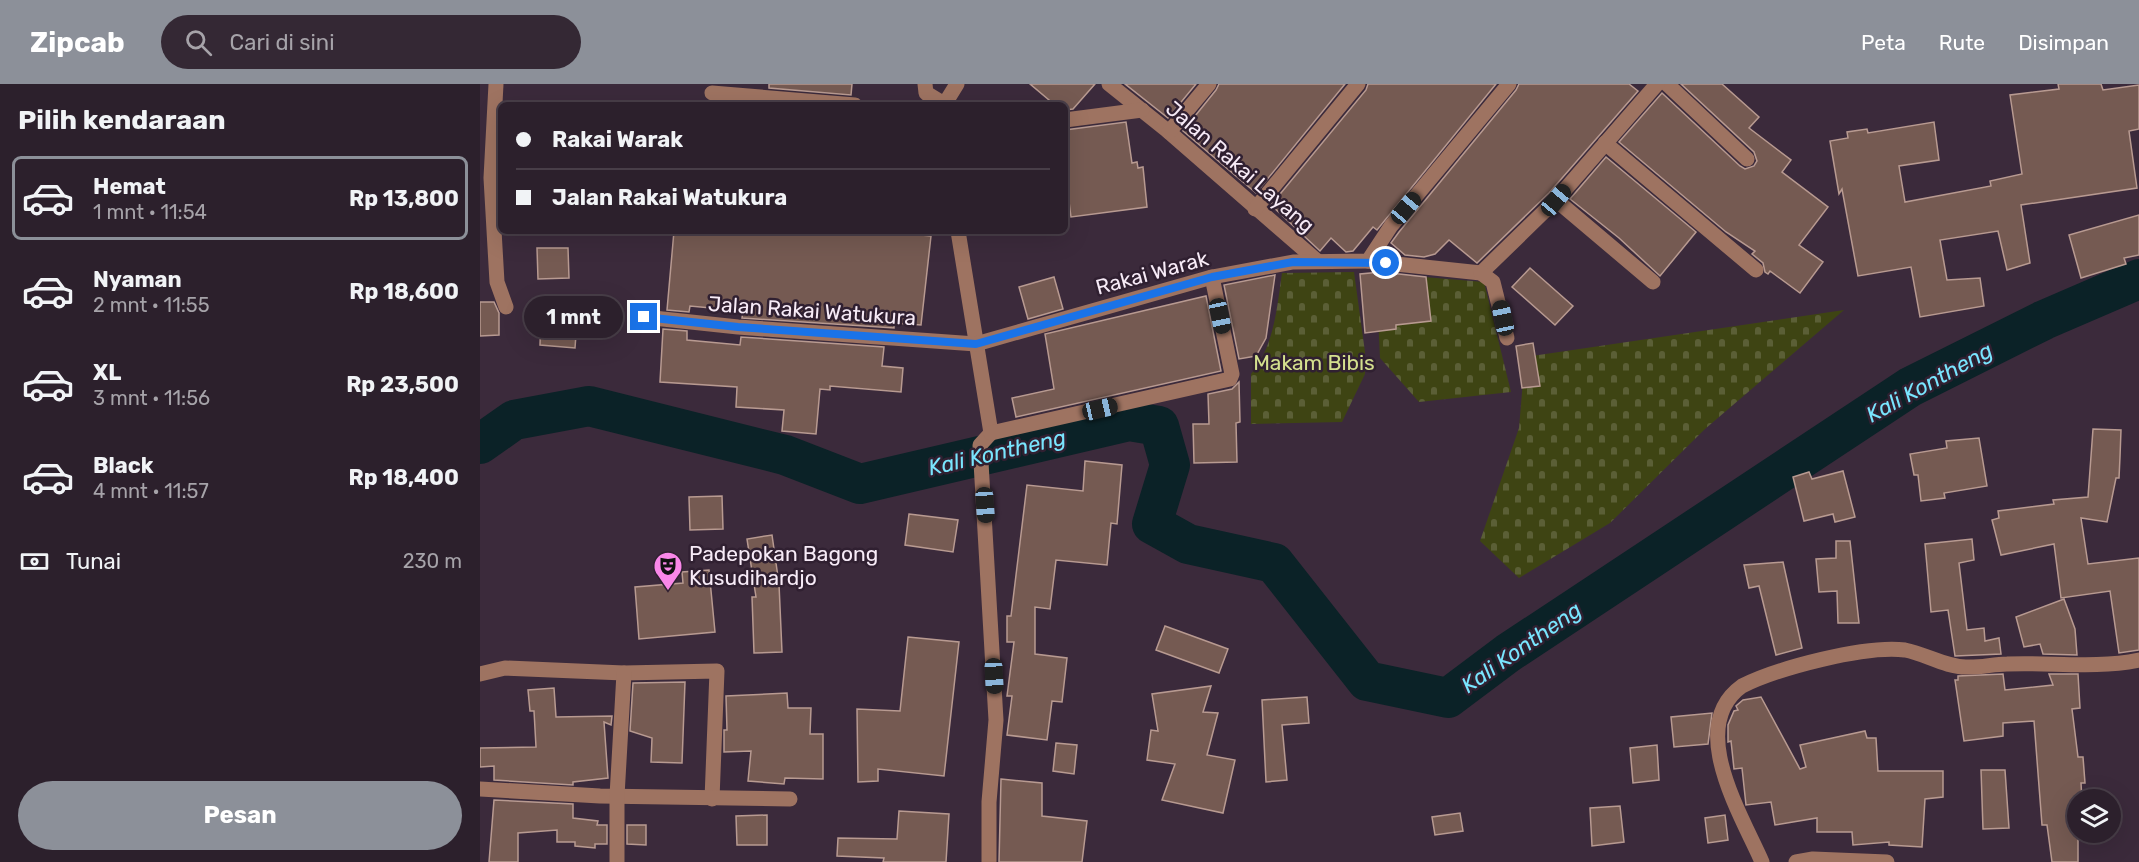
<!DOCTYPE html>
<html lang="id">
<head>
<meta charset="utf-8">
<style>
  :root { --surface:#2c202c; --page:#342834; --text:#f1f3f6; --muted:#a6a3a9; --line:#483e48; --accent:#8c9099 }
  body { margin:0; font-family:Rubik,sans-serif; background:var(--page); color:var(--text); height:100vh; display:flex; flex-direction:column; font-size:22px; white-space:nowrap }
  * { box-sizing:border-box; margin:0 }
  p { font-size:20px; color:var(--muted) }
  .icon { flex:none; width:33px; height:33px; fill:none; stroke:currentColor; stroke-width:2; stroke-linecap:round; stroke-linejoin:round }
  .map { position:relative; flex:1; overflow:hidden }
  .panel { display:flex; flex-direction:column; background:var(--surface); width:480px }
  .panel>* { flex:none }
  .top-card { position:absolute; left:18px; top:18px; width:570px; height:132px; border-radius:9px; box-shadow:0 6px 24px #0002,0 0 0 2px var(--line); display:grid; align-content:center; height:132px; padding:0 18px; background:var(--surface) }
  .buttons { position:absolute; left:1587px; top:705px; display:grid; gap:12px }
  .buttons a { display:grid; place-items:center; width:54px; height:54px; border-radius:50%; background:var(--surface); box-shadow:0 6px 24px #0002,0 0 0 2px var(--line); font-size:30px }
  .end { position:absolute; width:27px; height:27px; margin:-14px; border:8px solid #1a73e8; background:#fff; box-shadow:0 0 0 3px #fff }
  .from { border-radius:50% }
  .bubble { position:absolute; height:42px; border-radius:21px; background:var(--surface); box-shadow:0 6px 24px #0002,0 0 0 2px var(--line); font-size:20px; font-weight:700; line-height:42px; text-align:center }
  .car { position:absolute; width:18px; height:36px; margin:-18px -9px; border-radius:8px; box-shadow:0 0 4px 2px #0007; background:linear-gradient(#222 24%,#8ab4d8 0 40%,#222 0 76%,#8ab4d8 0 86%,#222 0) }
  .top-card b { display:flex; align-items:center; gap:21px; height:57px; font-size:22px }
  .top-card b+b { border-top:2px solid var(--line) }
  .top-card i { width:15px; height:15px; background:var(--text) }
  ul { padding:0; list-style:none }
  li { display:flex; align-items:center; gap:18px; height:84px; margin:0 12px 9px; padding:0 6px; border:3px solid transparent; border-radius:9px }
  li div { flex:1 }
  li b { display:block; font-size:22px }
  li em { font-style:normal; font-weight:700 }
  li.selected { border-color:var(--accent) }
  li>.icon { width:54px; height:54px; stroke-width:1.5 }
  h2 { padding:0 18px; font-size:27px; line-height:72px }
  .pay { display:flex; align-items:center; gap:15px; height:66px; padding:0 18px; font-size:22px }
  .pay p { margin-inline-start:auto }
  .primary-button { display:flex; gap:12px; margin-top:auto; padding:12px 18px }
  .primary-button a { flex:1; height:69px; border-radius:36px; background:var(--accent); color:#fff; font-size:24px; font-weight:700; line-height:69px; text-align:center }
  header { display:flex; align-items:center; gap:36px; box-sizing:border-box; height:84px; padding:0 30px; background:var(--accent); color:#fff }
  header strong { font-size:28px }
  nav { display:flex; gap:33px; margin-inline-start:auto; font-size:21px }
  .search { width:420px; height:54px; background:var(--page); display:flex; align-items:center; gap:15px; box-sizing:border-box; padding:0 21px; border-radius:33px; color:var(--muted); font-size:22px }
  main { display:flex; flex:1; min-height:0 }
  .map>svg:first-child { display:block }
</style>
</head>
<body>
<header>
<strong>Zipcab</strong>
<div class="search"><svg class="icon" aria-label="search" viewBox="0 0 24 24"><circle cx="10" cy="10" r="6"/><path d="M15 15l6 6"/></svg>Cari di sini</div>
<nav><a>Peta</a><a>Rute</a><a>Disimpan</a></nav>
</header>
<main>
<section class="panel">
<h2>Pilih kendaraan</h2>
<ul>
<li class="selected"><svg class="icon" aria-label="car" viewBox="0 0 24 24"><path d="M5 17H2v-5l4-1 3-4h7l3 4 3 1v5h-3M9 17h6M6 11h13"/><circle cx="7" cy="17" r="2"/><circle cx="17" cy="17" r="2"/></svg><div><b>Hemat</b><p>1 mnt · 11:54</p></div><em>Rp 13,800</em></li>
<li><svg class="icon" aria-label="car" viewBox="0 0 24 24"><path d="M5 17H2v-5l4-1 3-4h7l3 4 3 1v5h-3M9 17h6M6 11h13"/><circle cx="7" cy="17" r="2"/><circle cx="17" cy="17" r="2"/></svg><div><b>Nyaman</b><p>2 mnt · 11:55</p></div><em>Rp 18,600</em></li>
<li><svg class="icon" aria-label="car" viewBox="0 0 24 24"><path d="M5 17H2v-5l4-1 3-4h7l3 4 3 1v5h-3M9 17h6M6 11h13"/><circle cx="7" cy="17" r="2"/><circle cx="17" cy="17" r="2"/></svg><div><b>XL</b><p>3 mnt · 11:56</p></div><em>Rp 23,500</em></li>
<li><svg class="icon" aria-label="car" viewBox="0 0 24 24"><path d="M5 17H2v-5l4-1 3-4h7l3 4 3 1v5h-3M9 17h6M6 11h13"/><circle cx="7" cy="17" r="2"/><circle cx="17" cy="17" r="2"/></svg><div><b>Black</b><p>4 mnt · 11:57</p></div><em>Rp 18,400</em></li>
</ul>
<div class="pay"><svg class="icon" aria-label="cash" viewBox="0 0 24 24"><path d="M3 7h18v10H3z"/><circle cx="12" cy="12" r="2"/></svg>Tunai<p>230 m</p></div>
<div class="primary-button"><a>Pesan</a></div>
</section>
<div class="map">
<svg width="1659" height="778" viewBox="0 0 1659 778">
  <defs>
    <pattern id="cemetery-stones" width="16" height="16" patternUnits="userSpaceOnUse" patternTransform="scale(1.5)"><rect width="16" height="16" fill="#3e4413"/><path d="M2 7V4a2 2 0 0 1 4 0v3zM10 15v-3a2 2 0 0 1 4 0v3z" fill="#5b5f36"/></pattern>
  </defs>
  <rect width="100%" height="100%" fill="#3b2a3b"/>
  <!-- cemetery -->
  <g fill="url(#cemetery-stones)">
    <path d="M874,188l11,80v22l-23,48 -91,2v-50c23,-27 26,-66 31,-101z"/>
    <path d="M896,189l108,9 27,110 -92,10 -39,-44z"/>
    <path d="M1364,226l-139,119 -95,94 -91,55 -39,-37 39,-113 6,-71z"/>
  </g>
  <g fill="none" stroke-linecap="round" stroke-linejoin="round">
    <!-- river -->
    <path stroke="#0b2227" stroke-width="40" d="M0,360l34,-24 75,-14 196,49 75,29 269,-63 30,5 11,39 -18,59 36,20 86,19 93,118 81,17 60,-45 402,-266 134,-67 95,-41"/>
  </g>
  <!-- building -->
  <g fill="#755a52" stroke="#b89a91" stroke-width="1.5">
    <path d="M289,0h83l-1,11 -82,-7z"/>
    <path d="M550,0h65l-22,25 -8,1v-5h-10z"/>
    <path d="M645,0h71l-28,34z"/>
    <path d="M739,0h126l-89,109 -73,-62 33,-41z"/>
    <path d="M888,0h128l-119,146 -4,-3 -20,24 -7,1 -15,-14 -11,13 -49,-46 95,-115z"/>
    <path d="M1039,0h110l9,7 -89,102 -72,70 -28,-23 -14,14 -11,3 -19,-2 -14,-12 8,-11 117,-142z"/>
    <path d="M1201,0h41l37,33 -10,11 42,32 -9,12 46,35 -29,38 24,17 -23,31 -30,-22 -2,3 -3,-2 -2,-9 -11,-9 3,-3 -29,-19 -107,-90 43,-49 78,73 5,3 9,-3 3,-5 -3,-9z"/>
    <path d="M1578,0h43l2,6 36,-5v44l-10,2 8,57 -116,17 9,58 -23,7 -9,-39 -58,9 7,40 33,-2 4,28 -64,11 -9,-50 -53,9 -16,-87 -3,5 -9,-53 18,-3 -1,-6 20,-3 1,4 66,-11 5,38 -40,6 6,36 86,-16 -1,-5 32,-7 -12,-79 49,-6z"/>
    <path d="M646,38l6,41 5,-1 1,6 5,-1 4,40 -76,10 -3,-23 -3,1v-65z"/>
    <path d="M1126,73l90,75 -36,44 -41,-38 -49,-39z"/>
    <path d="M1659,131v40l-15,3 2,6 -45,14 -12,-43z"/>
    <path d="M194,147h208l49,5 -10,89 -27,-2v5l-152,-10 1,-7 -53,-5 -1,6 -22,-2z"/>
    <path d="M57,164h31l1,30 -31,1z"/>
    <path d="M1050,184l43,38 -18,19 -43,-38z"/>
    <path d="M901,188l45,5 5,44 -35,4v4l-31,4 -5,-59z"/>
    <path d="M795,191l-9,63 -10,18 -17,3 -15,-74z"/>
    <path d="M574,193l9,32 -35,10 -9,-32z"/>
    <path d="M726,212l15,75 -205,46 -4,-19 42,-9 -9,-55z"/>
    <path d="M0,218h14l5,11v22l-19,1z"/>
    <path d="M61,234l36,3 -2,27 -35,-3z"/>
    <path d="M183,245l24,2v9l53,5 1,-8 143,10 -2,19 21,2 -2,24 -71,-6v4l-10,-1 -4,45 -34,-3 2,-21 -48,-3 1,-20 -77,-5z"/>
    <path d="M1053,259l7,43 -18,2 -6,-42z"/>
    <path d="M759,298l1,40 -4,1 1,39 -43,1 -1,-39h16l-1,-30 24,-5z"/>
    <path d="M1613,345l28,1 -1,27 -1,21h-3l-9,44 -26,-4 7,46 51,-6v92l-20,3 -9,-62 -49,7 -7,-54 -53,11 -9,-35 7,-2 -1,-7 56,-7 -1,-4 35,-3z"/>
    <path d="M1499,354l8,48 -43,7 1,5 -24,3 -3,-26h-4l-4,-21 37,-6 -1,-7z"/>
    <path d="M605,377l37,4 -5,59 -6,-1 -4,42 -51,-5 -6,49 -15,-2v47l32,4 -5,44 -10,-1 -5,39 -40,-5 5,-39h-5l7,-54h-7v-26h4l16,-131 56,6z"/>
    <path d="M1363,387l12,46 -20,5 -2,-8 -29,7 -11,-44 16,-5 3,7z"/>
    <path d="M242,412l1,33 -33,1 -1,-33z"/>
    <path d="M429,430l49,6 -5,32 -48,-7z"/>
    <path d="M292,451l7,49 3,68 -28,1 -2,-56h4l-9,-58z"/>
    <path d="M1492,455l2,21 -15,3 8,67 17,-2 1,13 14,-3 2,16 -46,2 -7,-46 -17,2 -6,-68z"/>
    <path d="M1356,457h14l9,82h-21l-1,-32 -18,1 -3,-33 20,-1z"/>
    <path d="M1303,478l19,86 -26,7 -17,-69 -10,2 -5,-23z"/>
    <path d="M229,486l6,62 -76,7 -4,-52 48,-4 -1,-11z"/>
    <path d="M1584,515l11,30 2,26 -34,-1 -3,-10 -16,3 -8,-30z"/>
    <path d="M685,542l63,23 -9,24 -63,-23z"/>
    <path d="M428,553l51,5 -15,134 -66,-7v12l-20,1 -1,-73 43,2z"/>
    <path d="M1523,590l2,16 48,-5 -4,-11h29l2,34 -8,1 6,48h5l2,26h-4l1,17h-4v62h-26l-5,-37h-5l-8,-104 -31,2v13l-39,5 -9,-61h3v-4z"/>
    <path d="M205,598l-3,81 -31,-1 1,-24 -22,-7 3,-48z"/>
    <path d="M731,602l-8,26 15,1 -11,42 28,5 -12,53 -61,-13 13,-36 -28,-4 4,-30 7,1 -6,-37z"/>
    <path d="M74,604l2,29 56,-1 -1,9 -7,-3 4,56 -35,4v3l-79,-5v-14l-14,1v-19l56,-1 -2,-36h-4l-2,-21z"/>
    <path d="M307,609l1,15h23l-1,26h13v45l-38,-1 -1,6 -36,-3 3,-30 -27,1v-22h3l-1,-34z"/>
    <path d="M827,613l2,26 -27,2 5,55 -21,2 -4,-82z"/>
    <path d="M1281,613l39,72 6,-2 -6,-22 65,-14 2,7h9l2,33h65v26l-18,2 -3,48 -33,-2v-3l-36,3 -1,-13h-35v-14l-42,7 -4,-23 -25,3 -4,-37 -8,1 -3,-28 -3,1v-17l6,-14 4,-1 -2,-4 7,-6z"/>
    <path d="M1232,629l-4,31 -34,3 -3,-30z"/>
    <path d="M576,659l21,2 -3,29 -21,-3z"/>
    <path d="M1177,661l2,35 -26,3 -3,-35z"/>
    <path d="M1501,686h24l4,58 -26,1z"/>
    <path d="M521,695l41,4v33l45,5 -5,41h-83z"/>
    <path d="M14,716l79,4v14l25,3 -1,4h10v19h-12v4l-20,-2v-4h-18v-12l-39,3v29h-29z"/>
    <path d="M1140,722l4,36 -32,4 -2,-38z"/>
    <path d="M419,727l50,3 -3,48h-63l1,-4 -47,-2 1,-18 59,1z"/>
    <path d="M980,729l3,18 -28,4 -3,-18z"/>
    <path d="M287,731v30h-30l-1,-29z"/>
    <path d="M1245,731l3,25 -20,3 -3,-25z"/>
    <path d="M147,741h19v20l-19,-1z"/>
  </g>
  <g fill="none" stroke-linecap="round" stroke-linejoin="round">
    <!-- minor -->
    <g stroke="#9e7361" stroke-width="15">
      <path d="M16,0l-5,94 6,104 9,25"/>
      <path d="M445,0l1,9 18,11"/>
      <path d="M629,0l60,48 147,128"/>
      <path d="M1187,0l80,75"/>
      <path d="M232,9l143,12"/>
      <path d="M464,21l13,-21"/>
      <path d="M585,36l77,-10"/>
      <path d="M689,48l40,-48"/>
      <path d="M1125,59l151,127"/>
      <path d="M1076,116l97,82"/>
      <path d="M775,125l103,-125"/>
      <path d="M478,147l33,202 -11,12 16,275 -7,82v60"/>
      <path d="M888,177l113,12 75,-73 101,-116"/>
      <path d="M1001,189l12,9 14,56"/>
      <path d="M164,233l94,10 238,17 236,-67 81,-15 75,-1 23,-35 118,-142"/>
      <path d="M511,349l239,-54 2,-5 -20,-97"/>
      <path d="M0,590l25,-6 119,5 93,-2 -5,128"/>
      <path d="M0,705l120,7 190,3"/>
      <path d="M137,778v-66l7,-123"/>
      <path d="M1282,778c-21,-48 -76,-136 -20,-176 36,-18 123,-41 163,-36 21,4 40,17 61,17 14,1 27,-3 41,-3 44,-2 88,5 132,-4"/>
      <path d="M1316,778l17,-3 74,3"/>
    </g>
  </g>
  <g fill="none" stroke-linecap="round" stroke-linejoin="round">
    <!-- route -->
    <path stroke="#1a73e8" stroke-width="8" d="M164,233l94,10 238,17 236,-67 81,-15 93,1"/>
  </g>
  <!-- icons -->
  <defs>
    <g id="theatre-pin" transform="scale(1.5)"><path d="M0 17L-7.5 6A9.5 9.5 0 1 1 7.5 6Z" fill="#f987e8" stroke="#302031"/><path d="M-5-5.5Q0-4 5-5.5V0Q5 5 0 6Q-5 5-5 0ZM-3.3-2.5H-1v1.5H-3.3ZM1-2.5H3.3v1.5H1ZM-2.8 1Q0 5.5 2.8 1Z" fill="#111"/></g>
  </defs>
  <g fill-rule="evenodd">
    <use href="#theatre-pin" x="188" y="482"/>
  </g>
  <g text-anchor="middle" stroke-width="5" stroke-linejoin="round" paint-order="stroke">
    <!-- street labels -->
    <g font-size="21" fill="#f7ebf7" stroke="#302031">
      <text transform="translate(760 83) rotate(41)" y="7">Jalan Rakai Layang</text>
      <text transform="translate(672 189) rotate(-15)" y="7">Rakai Warak</text>
      <text transform="translate(332 227) rotate(4)" y="7">Jalan Rakai Watukura</text>
    </g>
    <!-- park labels -->
    <g font-size="21" fill="#d4e08e" stroke="#302031">
      <text x="834" y="286">Makam Bibis</text>
    </g>
    <!-- poi labels -->
    <g font-size="21" fill="#f7ebf7" stroke="#302031" text-anchor="start">
      <text x="209" y="477">Padepokan Bagong<tspan x="209" dy="24">Kusudihardjo</tspan></text>
    </g>
    <!-- water labels -->
    <g font-size="22" font-style="italic" fill="#79e5fe" stroke="#302031">
      <text transform="translate(1449 298) rotate(-29)" y="8">Kali Kontheng</text>
      <text transform="translate(517 368) rotate(-13)" y="8">Kali Kontheng</text>
      <text transform="translate(1041 563) rotate(-35)" y="8">Kali Kontheng</text>
    </g>
  </g>
</svg>
<div class="buttons">
<a><svg class="icon" aria-label="layers" viewBox="0 0 24 24"><path d="M12 4l9 5-9 5-9-5zM3 14l9 5 9-5"/></svg></a>
</div>
<i class="end from" style="left:906px;top:179px"></i>
<i class="end" style="left:164px;top:233px"></i>
<div class="bubble" style="left:44px;top:212px;width:99px">1 mnt</div>
<i class="car" style="left:1076px;top:116px;rotate:40deg"></i>
<i class="car" style="left:926px;top:124px;rotate:40deg"></i>
<i class="car" style="left:740px;top:232px;rotate:168deg"></i>
<i class="car" style="left:1023px;top:234px;rotate:348deg"></i>
<i class="car" style="left:620px;top:325px;rotate:77deg"></i>
<i class="car" style="left:505px;top:421px;rotate:176deg"></i>
<i class="car" style="left:514px;top:592px;rotate:177deg"></i>
<div class="top-card">
<b><i class="from"></i>Rakai Warak</b>
<b><i></i>Jalan Rakai Watukura</b>
</div>
</div>
</main>
</body>
</html>
